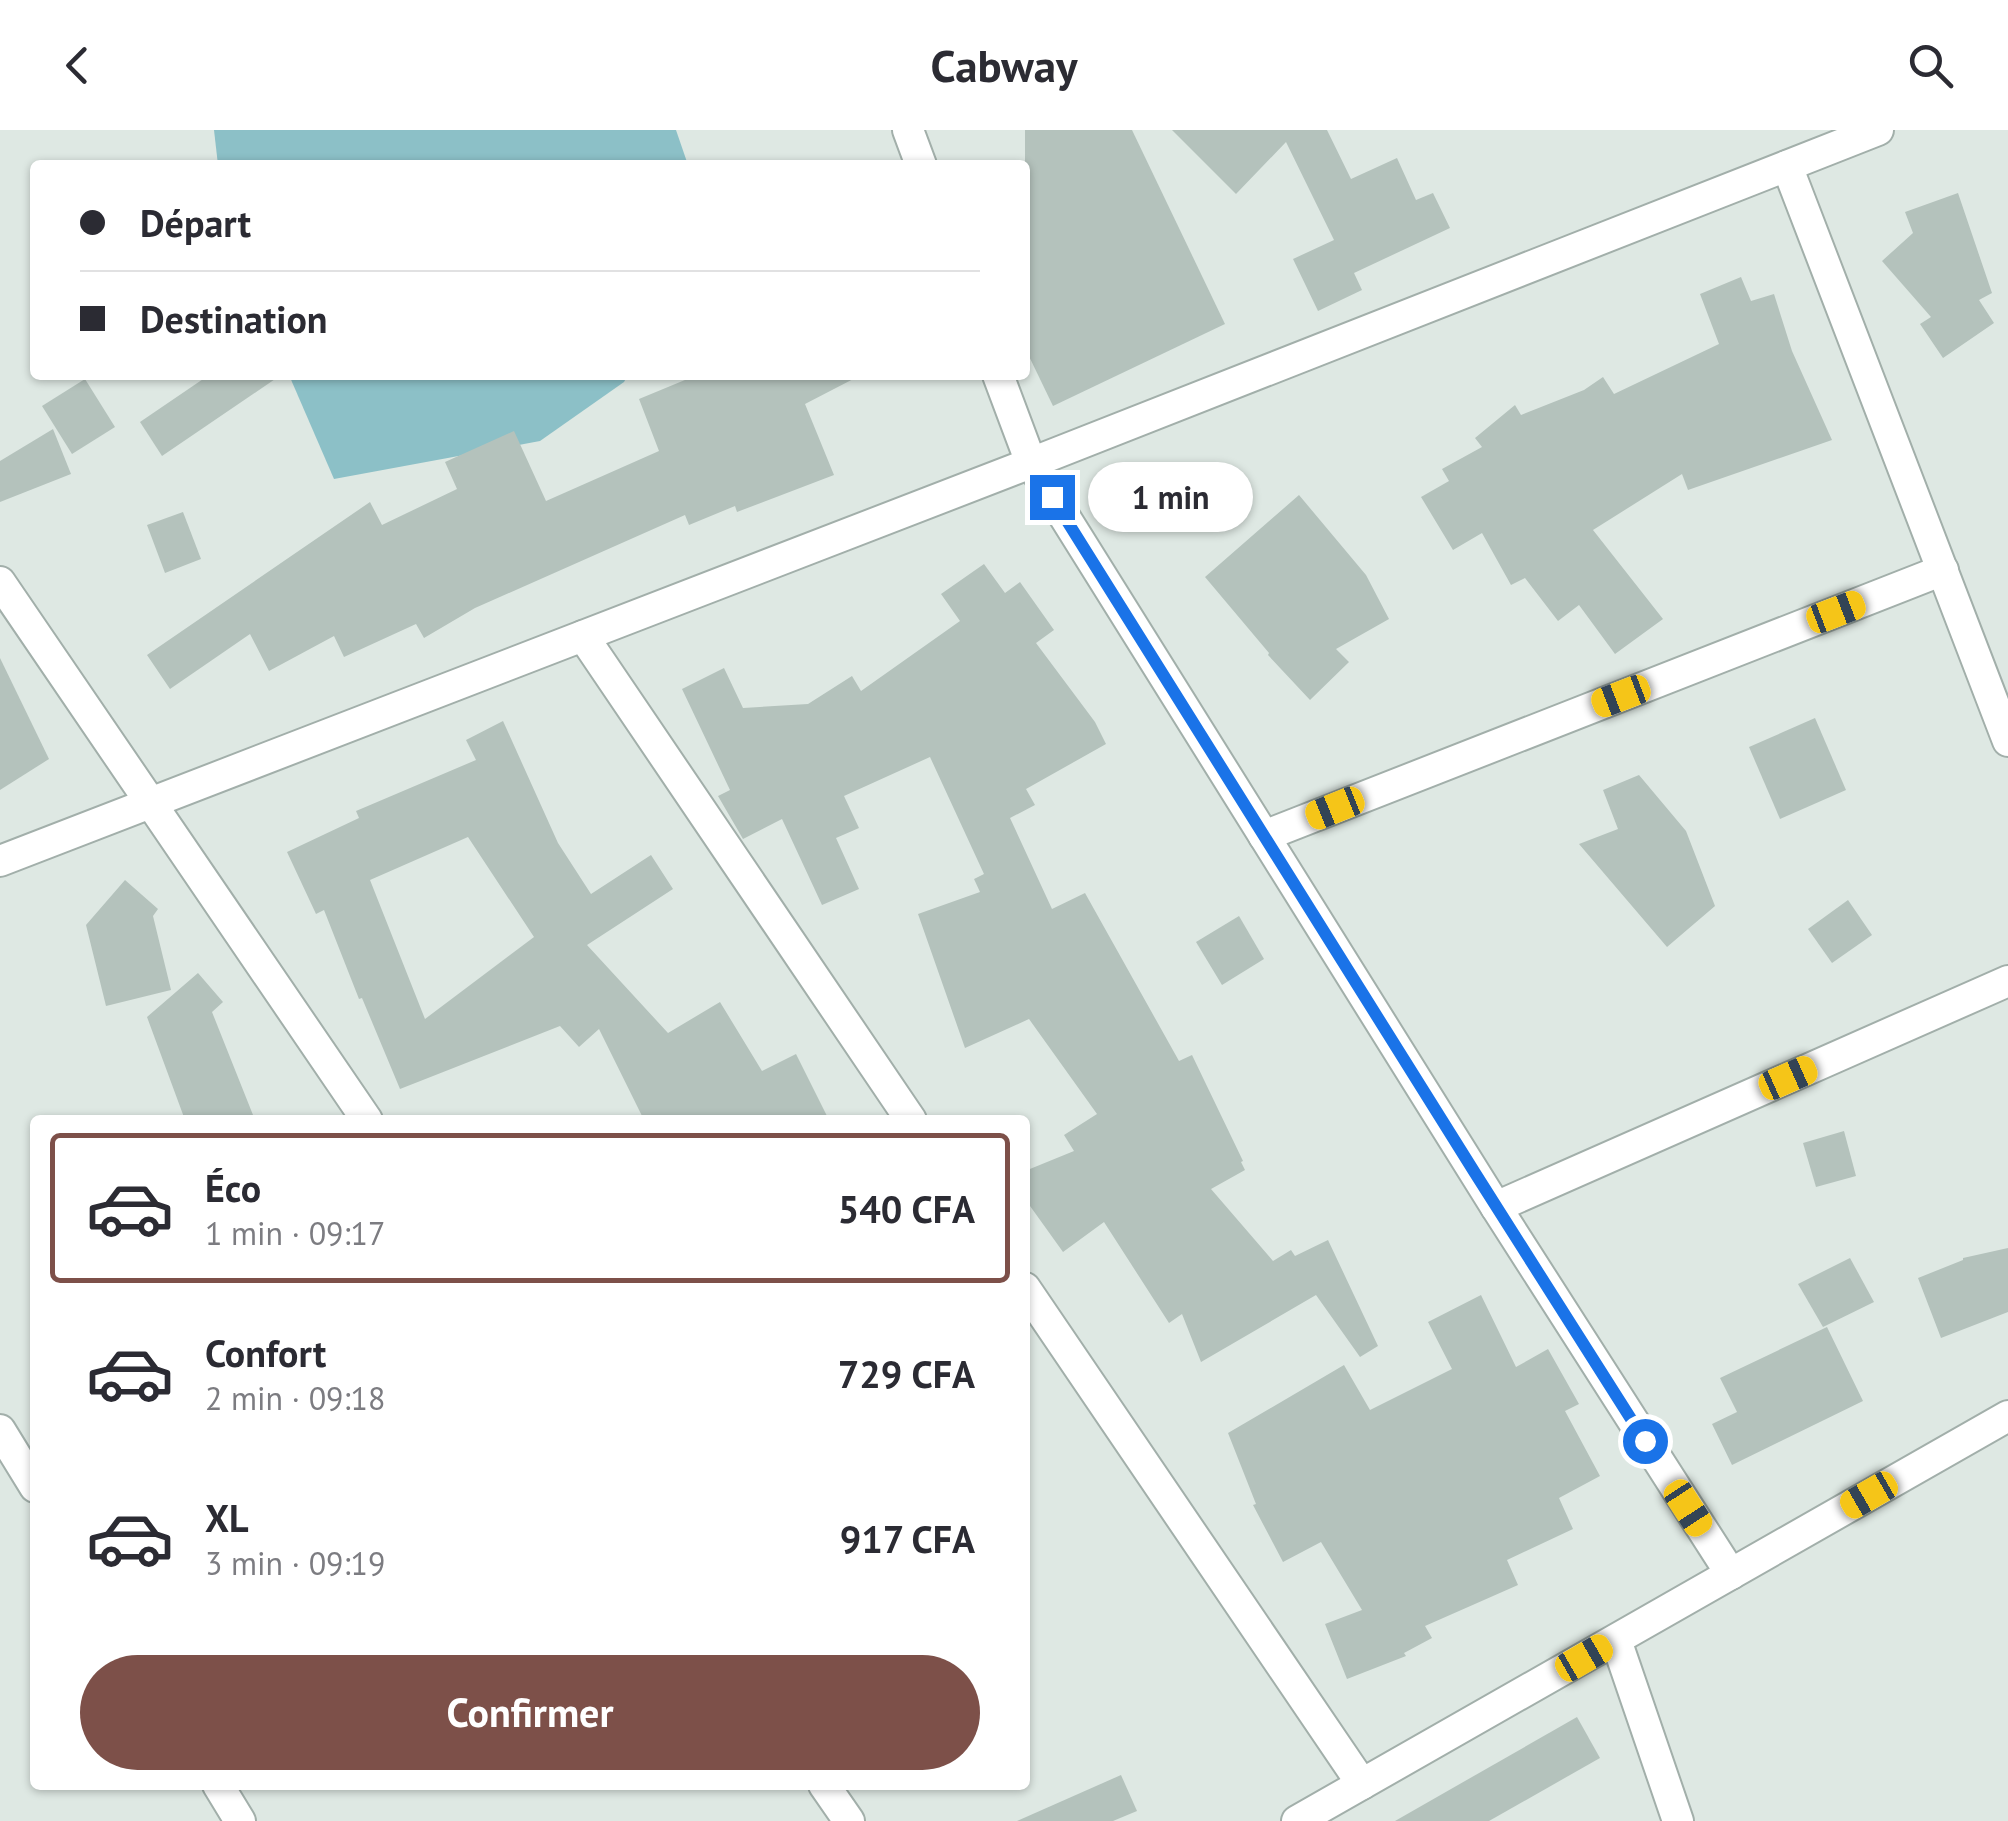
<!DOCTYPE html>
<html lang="fr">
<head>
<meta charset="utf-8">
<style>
  :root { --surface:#fff; --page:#f7f7f7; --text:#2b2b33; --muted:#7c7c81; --line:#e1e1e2; --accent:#7d5049 }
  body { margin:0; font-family:"PT Sans",sans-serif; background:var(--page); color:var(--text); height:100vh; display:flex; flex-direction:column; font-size:38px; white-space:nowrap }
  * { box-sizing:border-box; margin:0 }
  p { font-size:32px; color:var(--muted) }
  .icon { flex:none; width:55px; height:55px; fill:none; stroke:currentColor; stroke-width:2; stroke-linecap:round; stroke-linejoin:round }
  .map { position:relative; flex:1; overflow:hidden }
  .sheet { position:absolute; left:30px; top:985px; width:1000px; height:675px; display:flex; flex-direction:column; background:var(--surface); border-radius:10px; box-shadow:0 2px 8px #0004 }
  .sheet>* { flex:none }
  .guide { position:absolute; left:30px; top:30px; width:1000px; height:220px; border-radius:10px; box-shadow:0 2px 8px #0004; display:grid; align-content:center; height:220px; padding:0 50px; background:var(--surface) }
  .end { position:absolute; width:45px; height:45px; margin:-22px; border:12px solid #1a73e8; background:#fff; box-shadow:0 0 0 5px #fff }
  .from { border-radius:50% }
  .bubble { position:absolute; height:70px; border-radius:35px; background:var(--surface); box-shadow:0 2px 8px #0004; font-size:32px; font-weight:700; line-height:70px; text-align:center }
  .car { position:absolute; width:30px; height:60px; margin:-30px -15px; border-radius:12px; box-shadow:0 0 8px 2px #0007; background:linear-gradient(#f5c518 24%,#345 0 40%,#f5c518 0 76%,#345 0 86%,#f5c518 0) }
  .guide b { display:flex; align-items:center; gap:35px; height:95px; font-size:38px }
  .guide b+b { border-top:2px solid var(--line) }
  .guide i { width:25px; height:25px; background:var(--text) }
  ul { padding:18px 0 0; list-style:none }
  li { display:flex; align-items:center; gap:30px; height:150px; margin:0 20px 15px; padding:0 30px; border:5px solid transparent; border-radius:10px }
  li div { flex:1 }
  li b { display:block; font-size:38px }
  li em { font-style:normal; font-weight:700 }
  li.active { border-color:var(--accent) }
  li>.icon { width:90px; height:90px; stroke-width:1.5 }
  .primary-button { display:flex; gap:20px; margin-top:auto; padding:20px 50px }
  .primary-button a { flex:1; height:115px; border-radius:60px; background:var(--accent); color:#fff; font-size:40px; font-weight:700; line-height:115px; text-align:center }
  header { display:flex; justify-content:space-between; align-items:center; height:130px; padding:0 50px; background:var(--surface); font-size:45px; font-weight:700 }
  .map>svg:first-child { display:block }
</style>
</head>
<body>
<header><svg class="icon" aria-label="back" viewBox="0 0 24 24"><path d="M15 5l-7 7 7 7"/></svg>Cabway<svg class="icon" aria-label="search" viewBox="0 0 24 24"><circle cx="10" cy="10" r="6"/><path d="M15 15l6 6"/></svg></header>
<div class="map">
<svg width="2008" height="1691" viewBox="0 0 2008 1691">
  <rect width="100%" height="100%" fill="#dee8e3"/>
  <!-- water -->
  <g fill="#8cc0c7">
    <path d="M214,0h462l12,35h-470z"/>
    <path d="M289,245h339l-4,7 -84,59 -206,38z"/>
  </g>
  <!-- building -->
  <g fill="#b4c2bc" fill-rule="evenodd">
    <path d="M1025,0h107l93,194 -172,82 -28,-58z"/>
    <path d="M1172,0h155l24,49 46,-21 19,42 17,-7 17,35 -96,45 8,17 -44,21 -25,-52 41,-19 -48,-98 -50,52z"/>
    <path d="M1958,63l34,100 -13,7 15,23 -51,35 -23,-34 11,-7 -49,-56 31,-28 -8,-21z"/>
    <path d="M1741,147l10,24 23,-7 18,57 40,89 -144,50 -6,-16 -89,56 70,89 -48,35 -36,-49 -21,16 -33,-43 -14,7 -29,-52 -29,17 -32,-53 28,-16 -7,-12 40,-22 -7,-9 40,-33 6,10 63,-25 19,-13 11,17 105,-50 -19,-50z"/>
    <path d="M209,245h72l-119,81 -22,-34z"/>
    <path d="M697,245h164l-56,29 29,71 -97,37 -2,-6 -46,19 -4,-10 -210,93 -51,30 -8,-14 -72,33 -10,-21 -65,35 -19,-37 -80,55 -23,-34 223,-153 12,23 75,-36 -12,-27 69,-31 32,70 113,-50 -20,-52z"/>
    <path d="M85,249l30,48 -43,27 -30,-48z"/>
    <path d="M53,299l18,45 -71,28v-41z"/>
    <path d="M1299,365l67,80 23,44 -53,30 13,13 -39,38 -42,-45 1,-2 -64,-76z"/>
    <path d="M183,382l18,47 -36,14 -18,-48z"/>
    <path d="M984,434l21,29 15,-11 34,48 -18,13 59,79 11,22 -80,45 9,16 -25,13 42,91 33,-16 94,168 13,-6 51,106 -2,1 4,8 -34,19 62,72 18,-11 4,6 33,-16 50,106 -18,11 -44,-62 -115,67 -19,-48 -13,9 -65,-101 -41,30 -38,-53v-28l49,-20 -10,-16 33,-21 -68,-95 -64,29 -47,-134 62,-22 -6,-13 10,-5 -54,-117 -86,39 15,32 -23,10 23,51 -37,16 -40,-86 -39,20 -25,-43 12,-6 -48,-101 42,-21 19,40 65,-4 44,-28 9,15 99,-70 -19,-27z"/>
    <path d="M0,528l49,101 -49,31z"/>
    <path d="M1815,588l31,72 -66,29 -31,-72z"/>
    <path d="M503,591l55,122 33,51 60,-39 22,34 -86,56 81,88 52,-31 42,69 34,-17 33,66h-185l-45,-91 -20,18 -19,-21 -160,63 -38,-91 -3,1 -35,-89 -8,4 -29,-62 72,-34 -3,-7 120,-51 -10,-20zM468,707l66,100 -109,82 -55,-139z"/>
    <path d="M1639,645l47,56 29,75 -48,41 -88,-103 39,-15 -15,-39z"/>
    <path d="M125,750l33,29 -5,7 18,74 -65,16 -20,-81z"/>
    <path d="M1848,770l24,35 -40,28 -24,-34z"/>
    <path d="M1239,786l25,43 -42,26 -26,-43z"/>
    <path d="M198,843l25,29 -11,10 43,108h-70l-38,-103z"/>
    <path d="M1844,1001l12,45 -40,11 -13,-44z"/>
    <path d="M2008,1118v64l-67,26 -23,-60 45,-18v-2z"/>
    <path d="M1850,1128l24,44 -51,25 -25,-43z"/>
    <path d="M1481,1165l35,72 32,-18 31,55 -14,7 35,65 -41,22 14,31 -66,31 11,25 -93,41 7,12 -28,15 2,3 -59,23 -22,-55 37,-14 -41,-68 -38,20 -30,-57 3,-1 -28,-71 116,-68 26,45 82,-41 -24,-47z"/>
    <path d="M1827,1197l36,74 -131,64 -20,-41 25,-12 -17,-34z"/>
    <path d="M1577,1587l23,41 -111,63h-94z"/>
    <path d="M1121,1645l16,36 -24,10h-96z"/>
  </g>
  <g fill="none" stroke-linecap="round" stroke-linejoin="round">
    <!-- minor casing -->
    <g stroke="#a2afaa" stroke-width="34">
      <g id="minor">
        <path d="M908,0l13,35"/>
        <path d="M1787,36l221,575"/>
        <path d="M998,245l33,88 465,744 235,367"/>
        <path d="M0,452l367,538"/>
        <path d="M583,506l328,484"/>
        <path d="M1264,706l679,-266"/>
        <path d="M0,731l1031,-398 847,-333"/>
        <path d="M1496,1077l512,-226"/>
        <path d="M1025,1158l337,496"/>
        <path d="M0,1300l35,57"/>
        <path d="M1616,1510l62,181"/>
        <path d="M218,1655l22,36"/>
        <path d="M824,1655l25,36"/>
        <path d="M1297,1691l711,-405"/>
      </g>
    </g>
    <!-- minor -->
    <use href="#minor" stroke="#fff" stroke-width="30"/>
  </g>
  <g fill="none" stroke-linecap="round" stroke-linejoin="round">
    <!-- route -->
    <path stroke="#1a73e8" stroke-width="12" d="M1052,367l423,676 170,268"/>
  </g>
</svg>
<i class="end from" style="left:1645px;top:1311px"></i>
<i class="end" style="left:1052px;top:367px"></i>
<div class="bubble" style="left:1088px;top:332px;width:165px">1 min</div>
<i class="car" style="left:1836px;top:482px;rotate:69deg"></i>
<i class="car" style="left:1621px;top:566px;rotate:249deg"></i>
<i class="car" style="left:1335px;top:678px;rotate:248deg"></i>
<i class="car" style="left:1788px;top:948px;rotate:66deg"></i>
<i class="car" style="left:1869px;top:1365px;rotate:240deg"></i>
<i class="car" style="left:1688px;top:1378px;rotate:147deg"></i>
<i class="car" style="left:1584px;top:1528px;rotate:60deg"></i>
<div class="guide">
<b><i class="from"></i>Départ</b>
<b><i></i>Destination</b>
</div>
<section class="sheet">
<ul>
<li class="active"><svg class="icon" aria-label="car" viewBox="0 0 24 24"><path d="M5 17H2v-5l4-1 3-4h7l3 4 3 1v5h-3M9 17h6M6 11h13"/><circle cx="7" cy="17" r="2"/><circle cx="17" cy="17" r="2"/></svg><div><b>Éco</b><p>1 min · 09:17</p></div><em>540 CFA</em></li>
<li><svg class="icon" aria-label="car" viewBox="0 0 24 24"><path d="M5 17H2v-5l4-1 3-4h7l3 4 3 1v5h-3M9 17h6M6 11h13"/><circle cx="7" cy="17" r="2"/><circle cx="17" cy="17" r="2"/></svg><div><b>Confort</b><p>2 min · 09:18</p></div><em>729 CFA</em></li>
<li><svg class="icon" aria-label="car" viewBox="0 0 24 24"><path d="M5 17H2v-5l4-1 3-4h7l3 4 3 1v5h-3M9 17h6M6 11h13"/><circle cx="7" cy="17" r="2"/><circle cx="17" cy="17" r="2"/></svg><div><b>XL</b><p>3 min · 09:19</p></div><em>917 CFA</em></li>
</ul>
<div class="primary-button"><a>Confirmer</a></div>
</section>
</div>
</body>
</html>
